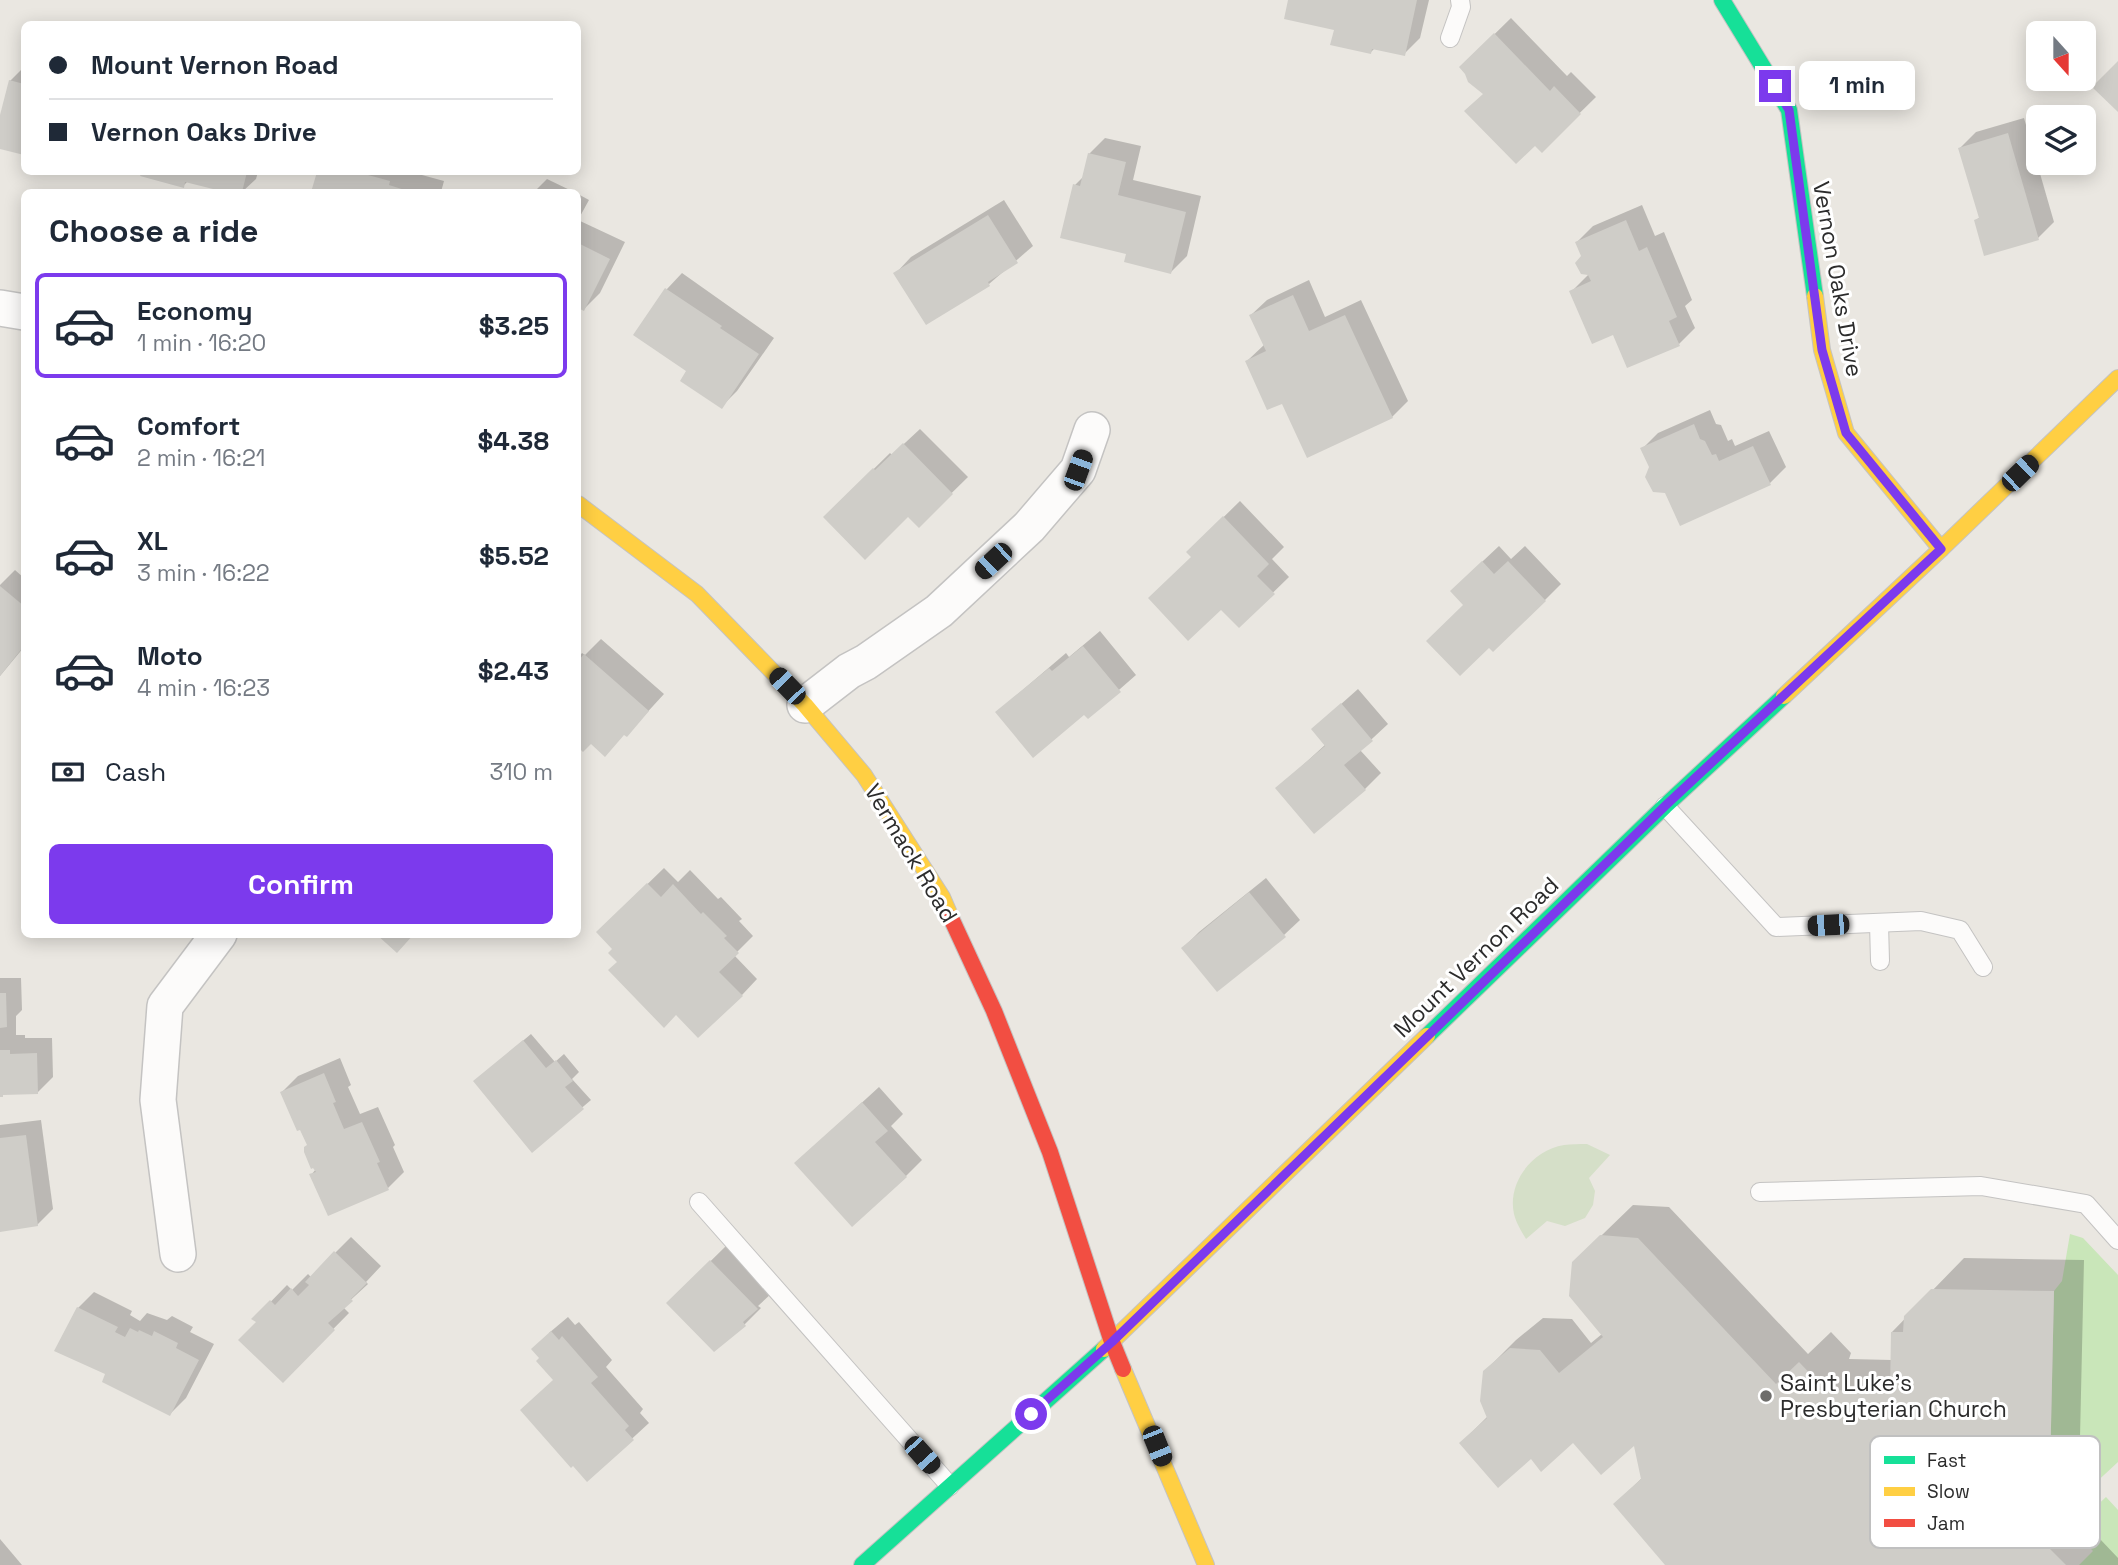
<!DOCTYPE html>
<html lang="en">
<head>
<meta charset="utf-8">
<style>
  :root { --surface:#fff; --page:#f6f6f7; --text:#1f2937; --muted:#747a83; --line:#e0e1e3; --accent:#7c3aed }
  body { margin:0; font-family:"Space Grotesk",sans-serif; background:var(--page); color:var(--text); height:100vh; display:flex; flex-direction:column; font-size:26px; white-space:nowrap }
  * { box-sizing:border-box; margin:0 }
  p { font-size:23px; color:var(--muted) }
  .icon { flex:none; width:38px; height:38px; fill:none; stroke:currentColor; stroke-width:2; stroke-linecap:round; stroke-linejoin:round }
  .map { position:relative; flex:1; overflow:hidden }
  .drawer { position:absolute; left:21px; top:189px; width:560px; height:749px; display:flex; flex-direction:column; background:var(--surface); border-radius:10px; box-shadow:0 4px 18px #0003 }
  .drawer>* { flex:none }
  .guide { position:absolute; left:21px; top:21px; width:560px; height:154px; border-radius:10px; box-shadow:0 4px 18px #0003; display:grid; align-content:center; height:154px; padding:0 28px; background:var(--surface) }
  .needle { width:46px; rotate:159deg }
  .controls { position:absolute; left:2026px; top:21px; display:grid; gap:14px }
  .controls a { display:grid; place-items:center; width:70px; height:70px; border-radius:10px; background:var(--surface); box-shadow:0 4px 18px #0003; font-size:35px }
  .end { position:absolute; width:32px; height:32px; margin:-16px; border:9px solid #7c3aed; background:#fff; box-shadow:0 0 0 4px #fff }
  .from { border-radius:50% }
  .bubble { position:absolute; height:49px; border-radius:10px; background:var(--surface); box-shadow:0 4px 18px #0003; font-size:23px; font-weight:800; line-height:49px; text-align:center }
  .car { position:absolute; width:21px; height:42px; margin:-21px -10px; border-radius:9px; box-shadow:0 0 5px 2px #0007; background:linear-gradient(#222 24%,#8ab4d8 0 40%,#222 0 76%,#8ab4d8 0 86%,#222 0) }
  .guide b { display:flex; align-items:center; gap:24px; height:66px; font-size:26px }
  .guide b+b { border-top:2px solid var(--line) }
  .guide i { width:18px; height:18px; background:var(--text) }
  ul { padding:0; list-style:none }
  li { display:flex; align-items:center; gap:21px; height:105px; margin:0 14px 10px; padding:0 14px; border:4px solid transparent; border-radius:10px }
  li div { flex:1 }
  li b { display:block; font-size:26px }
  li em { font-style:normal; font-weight:800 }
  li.active { border-color:var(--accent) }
  li>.icon { width:63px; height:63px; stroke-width:1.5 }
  h2 { padding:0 28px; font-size:32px; line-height:84px }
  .pay { display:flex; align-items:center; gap:18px; height:77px; padding:0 28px; font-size:26px }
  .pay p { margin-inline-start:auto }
  .cta { display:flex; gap:14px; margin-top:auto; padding:14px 28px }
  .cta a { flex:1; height:80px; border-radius:10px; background:var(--accent); color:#fff; font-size:28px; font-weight:800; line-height:80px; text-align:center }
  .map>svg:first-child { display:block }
</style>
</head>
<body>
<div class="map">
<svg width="2118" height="1565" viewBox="0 0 2118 1565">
  <rect width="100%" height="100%" fill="#eae7e1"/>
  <!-- green -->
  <g fill="#c9e6b9">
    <path d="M2070,1234l13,4 35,37v187l-41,38 -27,-29 4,-180 8,-10z"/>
    <path d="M2106,1497l12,13v55h-39l14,-14 -21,-22z"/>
  </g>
  <!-- cemetery -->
  <path fill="#d5dfc8" d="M1587,1144l23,11 -21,23 6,13 -2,14 -8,13 -20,8 -18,-5 -21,18c-4,-7 -10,-16 -12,-25 -7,-31 18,-64 50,-69 7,-1 15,-1 23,-1z"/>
  <!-- shadow -->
  <g fill="#0003">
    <path d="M1290,0h139l-9,38 -16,16 -29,-6 -4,4z"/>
    <path d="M1511,18l56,58 4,-4 25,25 -54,53 -81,-83z"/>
    <path d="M24,67v86l-24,-6v-25l10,-41z"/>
    <path d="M2024,118l30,104 -16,16 -63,-17 5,-4 -20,-69 16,-16z"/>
    <path d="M1105,138l36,8 -8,34 68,16 -14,60 -16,16 -42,-19 -54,-68 9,-9 5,-22z"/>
    <path d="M143,172h115l-2,7 -14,13h-10l-44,-11 -5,5 -41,-11z"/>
    <path d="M319,172h92l33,9 -3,11h-129z"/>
    <path d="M547,179l27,13h-40z"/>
    <path d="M578,194l11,6 -11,20 47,22 -25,51 -16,16 -6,-3z"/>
    <path d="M1004,200l29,46 -44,38 -93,-11 15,-16z"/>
    <path d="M1642,205l13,31 9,-4 28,68 -7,6 10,22 -16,16 -65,-11 -43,-41 19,-19 -13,-31 16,-16z"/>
    <path d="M682,273l92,65 -37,53 -16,16 -32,-36 -54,-36 32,-46z"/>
    <path d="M1309,280l16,37 36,-17 47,101 -16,16 -110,-16 -35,-40 18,-17 -14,-29 16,-15z"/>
    <path d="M1710,410l6,14 5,1 7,16 4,-2 3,7 34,-15 17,36 -16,16 -104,8 -16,-24 -8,-18 16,-16z"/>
    <path d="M920,429l48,48 -49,48 -11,-10 -83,2 65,-64 2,2z"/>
    <path d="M1240,501l44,46 -12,12 17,18 -50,49 -51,-74z"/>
    <path d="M1499,546l12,13 14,-13 36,38 -16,16 -79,4 2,-29z"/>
    <path d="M15,570l9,8v69l-24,29v-91z"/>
    <path d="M1100,631l36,44 -48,42 -3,-4 -88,-1 69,-59 3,4z"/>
    <path d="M601,639l63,55 -22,24 -64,30v-90l4,-5 3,2z"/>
    <path d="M1358,689l30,35 -28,26 21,23 -16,16 -87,-1 48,-44 -13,-15z"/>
    <path d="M664,868l14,14 12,-12 28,29 3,-2 21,22 -3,2 14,15 -19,19 23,24 -15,16 -123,-33 -5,-13 -16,-17z"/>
    <path d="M1266,878l34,42 -16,15 -101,13 16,-16z"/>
    <path d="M0,978h21l1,32 -6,6v19h9v3h27l1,39 -16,16h-32l-5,3z"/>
    <path d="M531,1034l24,28 9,-8 15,18 -7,7 19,21 -59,50 -49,-76z"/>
    <path d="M340,1058l11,27 -3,2 12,27 18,-7 17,38 -2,2 11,25 -16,16 -77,-13 5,-6 -7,-25 -27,-52 16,-16z"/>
    <path d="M879,1087l24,27 -12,12 31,34 -16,16 -110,-13z"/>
    <path d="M41,1120l12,89 -16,16 -37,5v-105z"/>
    <path d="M1633,1205l36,2 139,147 23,-22 20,21 -2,6 43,1v-28l72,-74 120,2 -4,178 -31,31h-3v13l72,76v7h-450l-53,-61 28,-27 -8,-34 -62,-2 -42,16 -70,-14 27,-27 -4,-44 32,-32 27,-22 29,1 19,24 11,-9 -29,-71z"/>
    <path d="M351,1237l30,29 -15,16 2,2 -25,23 6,6 -66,67 -25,-58 -4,-3 33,-34 5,5 16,-16 3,3z"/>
    <path d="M727,1245l46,47 -15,14 3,2 -16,16 -31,26 -46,-47z"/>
    <path d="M94,1292l38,19 -2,4 10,6 7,-8 20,7 5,-4 21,11 -3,5 24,12 -28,54 -16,16 -63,-41 -29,-65z"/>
    <path d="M568,1317l7,8 4,-3 33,38 -6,7 37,42 -3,4 9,10 -62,57 -32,-101 -6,-46z"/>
    <path d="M0,1539l22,26h-22z"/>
  </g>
  <!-- building -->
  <g fill="#cfcdc8">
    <path d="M1288,0h129l-12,56 -33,-7 -1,5 -41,-9 4,-15 -50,-11z"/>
    <path d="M1494,33l56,58 4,-5 27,28 -39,39 -7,-7 -19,18 -52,-53 19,-17 -15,-12 -3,-8 -6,-7z"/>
    <path d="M2118,61v51l-26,-25z"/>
    <path d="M9,80l15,4v71l-24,-6v-34z"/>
    <path d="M2008,133l31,107 -55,16 -10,-36 5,-2 -21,-70z"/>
    <path d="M1088,153l38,9 -8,33 68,17 -15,62 -47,-12 2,-8 -66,-16 13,-54 7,2z"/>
    <path d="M142,172h105l-5,20h-17l-40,-10 -1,6 -44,-12z"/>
    <path d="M317,172h40l33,9 -1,4 22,7h-100z"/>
    <path d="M988,215l30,48 -30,19 2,4 -64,39 -33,-52z"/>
    <path d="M1626,220l13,31 8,-4 30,70 -8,4 11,25 -53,22 -14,-33 -21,9 -23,-53 22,-10 -3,-6 -7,-1 -6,-11 6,-7 -6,-14z"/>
    <path d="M578,243l32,16 -26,52 -6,-3z"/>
    <path d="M665,288l57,38 -2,2 39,26 -37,55 -42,-28 6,-10 -53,-36z"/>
    <path d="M1293,295l16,36 36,-16 48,103 -86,40 -25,-54 -15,6 -22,-49 21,-10 -17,-36z"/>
    <path d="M1694,424l6,15 5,2 7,14 4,-1 3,7 34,-15 18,39 -91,41 -15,-33 -12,-1 -8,-15 4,-10 -9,-19z"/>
    <path d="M903,443l50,51 -34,34 -11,-11 -43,43 -42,-43 50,-49 2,2z"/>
    <path d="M1223,516l46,48 -12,12 18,18 -36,34 -18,-18 -33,31 -40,-43 43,-41 -5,-5z"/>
    <path d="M1482,561l12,13 14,-13 38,40 -53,51 -4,-4 -29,28 -34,-35 37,-36 -13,-14z"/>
    <path d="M0,586l24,20v40l-24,30z"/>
    <path d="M1083,646l38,46 -33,27 -4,-4 -51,43 -38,-46 54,-44 3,3z"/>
    <path d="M584,654l65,57 -22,26 -3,-2 -19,22 -14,-13 -8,8 -5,-5v-86z"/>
    <path d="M1341,703l32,38 -29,24 22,25 -52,44 -39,-46 50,-42 -14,-17z"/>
    <path d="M647,883l14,14 12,-13 28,30 2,-2 24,24 -3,2 15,15 -20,19 24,24 -45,42 -22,-23 -12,13 -56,-58 9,-8 -9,-9 4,-4 -16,-17z"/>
    <path d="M1249,892l37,45 -69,55 -36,-44z"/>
    <path d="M376,934h38l-17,19z"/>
    <path d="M0,993h6l1,34 -7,1z"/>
    <path d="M523,1040l23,28 10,-8 17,21 -8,6 19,22 -52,44 -59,-72z"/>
    <path d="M0,1050h10v4l27,-1 1,41 -35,1v2h-3z"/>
    <path d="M324,1073l12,29 -3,1 11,26 18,-7 18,40 -3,1 12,27 -61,26 -19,-42 7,-2 -3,-4 -2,1 -7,-17v-5l3,-2 -7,-15 -3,1 -17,-39z"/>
    <path d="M862,1102l26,29 -13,11 32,35 -55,50 -58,-64z"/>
    <path d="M26,1135l12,91 -38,6v-94z"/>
    <path d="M1600,1235l38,3 138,146 23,-22 22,23 -2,5 71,1 1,-59h12l1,-16 27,-27 123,2 -4,180 -34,-1 -1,44 51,51h-401l-52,-61 28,-25 -7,-33 -33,29 -28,-32 -32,29 -10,-13 -33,29 -39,-45 28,-25 -7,-17 3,-30 27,-23 30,2 19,23 44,-36 -34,-41 3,-34z"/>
    <path d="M334,1251l33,32 -16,16 2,2 -25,22 7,7 -52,53 -45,-43 18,-18 -5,-3 19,-19 5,5 16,-17 7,8 11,-11 -4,-3z"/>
    <path d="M710,1260l48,49 -15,13 3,4 -32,26 -48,-49z"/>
    <path d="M77,1307l41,20 -3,5 10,5 5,-9 8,4 1,-2 13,6 2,-5 24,12 -2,5 23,12 -29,56 -68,-34 3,-8 -51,-23z"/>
    <path d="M551,1331l8,9 3,-4 36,41 -7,6 38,43 -4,4 9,10 -47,42 -14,-16 -2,2 -51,-58 33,-30 -17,-19 3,-3 -8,-9z"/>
  </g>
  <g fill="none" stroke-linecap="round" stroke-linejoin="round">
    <!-- lane casing -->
    <g stroke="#c4c3c2" stroke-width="20">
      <g id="lane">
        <path d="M1450,38l11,-31 -1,-7"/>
        <path d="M1665,806l111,121 145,-6 39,9 23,37"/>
        <path d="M1879,923l1,38"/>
        <path d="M1760,1192l221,-6 105,18 32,36"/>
        <path d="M699,1202l251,284"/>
      </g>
    </g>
    <!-- street casing -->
    <g stroke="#c4c3c2" stroke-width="38">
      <g id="street">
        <path d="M0,308l24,4"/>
        <path d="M805,705l44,-34 17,-9 73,-51 90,-84 49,-57 14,-40"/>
        <path d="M178,1254l-20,-154 7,-94 54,-72"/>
      </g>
    </g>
    <!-- fast casing -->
    <g stroke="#c4c3c2" stroke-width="18">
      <g id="fast">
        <path d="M1722,0l67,110 26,186"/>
        <path d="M1427,1036l238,-230 119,-110"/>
        <path d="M862,1565l242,-216"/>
      </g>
    </g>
    <!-- slow casing -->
    <g stroke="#c4c3c2" stroke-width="18">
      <g id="slow">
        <path d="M1815,296l7,54 24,83 95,116"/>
        <path d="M578,504l119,90 108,111 59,70 78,122 9,21"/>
        <path d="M1784,696l157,-147 177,-171"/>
        <path d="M1104,1349l323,-313"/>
        <path d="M1123,1369l83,196"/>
      </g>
    </g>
    <!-- jam casing -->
    <g stroke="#c4c3c2" stroke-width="18">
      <path id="jam" d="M951,918l43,93 56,141 62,190 11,27"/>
    </g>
    <!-- lane -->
    <use href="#lane" stroke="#fcfbfa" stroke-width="18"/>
    <!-- street -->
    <use href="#street" stroke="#fcfbfa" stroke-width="35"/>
    <!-- fast -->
    <use href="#fast" stroke="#16e098" stroke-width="16"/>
    <!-- slow -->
    <use href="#slow" stroke="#ffcf43" stroke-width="16"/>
    <!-- jam -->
    <use href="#jam" stroke="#f24e42" stroke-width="16"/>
  </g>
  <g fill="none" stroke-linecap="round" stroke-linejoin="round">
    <!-- route -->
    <path stroke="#7c3aed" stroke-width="9" d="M1031,1414l81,-72 553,-536 276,-257 -95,-116 -24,-83 -33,-240 -14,-24"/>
  </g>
  <!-- markers -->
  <circle fill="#6e6d6b" stroke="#fff" stroke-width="2.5" cx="1766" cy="1396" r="7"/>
  <g text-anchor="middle" stroke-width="6" stroke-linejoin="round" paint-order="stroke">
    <!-- street labels -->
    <g font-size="23" fill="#2c2c2c" stroke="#fff">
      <text transform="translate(1838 279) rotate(80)" y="8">Vernon Oaks Drive</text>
      <text transform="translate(911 853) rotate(59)" y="8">Vermack Road</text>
      <text transform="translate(1476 957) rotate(-44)" y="8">Mount Vernon Road</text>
    </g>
    <!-- poi labels -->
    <g font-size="23" fill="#2c2c2c" stroke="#fff" text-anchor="start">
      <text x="1780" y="1391">Saint Luke's<tspan x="1780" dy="26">Presbyterian Church</tspan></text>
    </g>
  </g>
  <!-- legend -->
  <rect x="1870" y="1436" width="230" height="112" rx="10" fill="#fff" stroke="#c0c0c0" stroke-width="2"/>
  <rect x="1884" y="1456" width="31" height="8" fill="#16e098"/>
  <rect x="1884" y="1487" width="31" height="9" fill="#ffcf43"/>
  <rect x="1884" y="1519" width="31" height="8" fill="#f24e42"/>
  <g font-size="19" fill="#2c2c2c">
    <text x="1927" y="1467">Fast</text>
    <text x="1927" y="1498">Slow</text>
    <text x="1927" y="1530">Jam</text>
  </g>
</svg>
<div class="controls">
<a><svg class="needle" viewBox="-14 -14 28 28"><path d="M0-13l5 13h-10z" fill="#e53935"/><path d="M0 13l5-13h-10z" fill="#747a83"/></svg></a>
<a><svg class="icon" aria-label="layers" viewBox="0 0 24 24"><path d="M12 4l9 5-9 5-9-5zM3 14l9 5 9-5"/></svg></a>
</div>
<i class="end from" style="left:1031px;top:1414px"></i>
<i class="end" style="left:1775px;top:86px"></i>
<div class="bubble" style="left:1799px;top:61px;width:116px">1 min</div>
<i class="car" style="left:1078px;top:470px;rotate:20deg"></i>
<i class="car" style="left:2020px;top:473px;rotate:46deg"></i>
<i class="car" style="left:993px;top:561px;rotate:227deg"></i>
<i class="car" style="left:787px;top:686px;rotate:316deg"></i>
<i class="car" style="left:1828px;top:925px;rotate:267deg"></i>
<i class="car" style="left:1157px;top:1446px;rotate:158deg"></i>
<i class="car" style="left:922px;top:1455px;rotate:138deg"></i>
<div class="guide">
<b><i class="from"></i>Mount Vernon Road</b>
<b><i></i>Vernon Oaks Drive</b>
</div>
<section class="drawer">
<h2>Choose a ride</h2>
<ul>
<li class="active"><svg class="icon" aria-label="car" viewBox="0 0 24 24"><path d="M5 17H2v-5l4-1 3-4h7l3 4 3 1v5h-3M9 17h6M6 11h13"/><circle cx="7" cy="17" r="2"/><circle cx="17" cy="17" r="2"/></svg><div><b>Economy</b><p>1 min · 16:20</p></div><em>$3.25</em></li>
<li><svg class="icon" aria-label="car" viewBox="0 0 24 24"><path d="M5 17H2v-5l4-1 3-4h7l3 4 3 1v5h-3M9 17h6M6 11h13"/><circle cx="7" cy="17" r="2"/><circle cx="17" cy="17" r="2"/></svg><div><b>Comfort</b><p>2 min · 16:21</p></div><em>$4.38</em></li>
<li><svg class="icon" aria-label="car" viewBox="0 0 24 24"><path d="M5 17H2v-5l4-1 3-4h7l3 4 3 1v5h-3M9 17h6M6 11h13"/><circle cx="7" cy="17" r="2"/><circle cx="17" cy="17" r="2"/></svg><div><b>XL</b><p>3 min · 16:22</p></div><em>$5.52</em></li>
<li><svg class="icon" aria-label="car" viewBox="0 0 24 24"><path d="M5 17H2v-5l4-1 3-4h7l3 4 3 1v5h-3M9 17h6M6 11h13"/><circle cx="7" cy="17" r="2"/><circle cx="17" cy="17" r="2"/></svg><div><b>Moto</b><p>4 min · 16:23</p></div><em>$2.43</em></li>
</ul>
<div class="pay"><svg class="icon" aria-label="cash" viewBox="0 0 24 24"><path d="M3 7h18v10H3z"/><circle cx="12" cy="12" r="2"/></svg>Cash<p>310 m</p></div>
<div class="cta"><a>Confirm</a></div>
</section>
</div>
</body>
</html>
